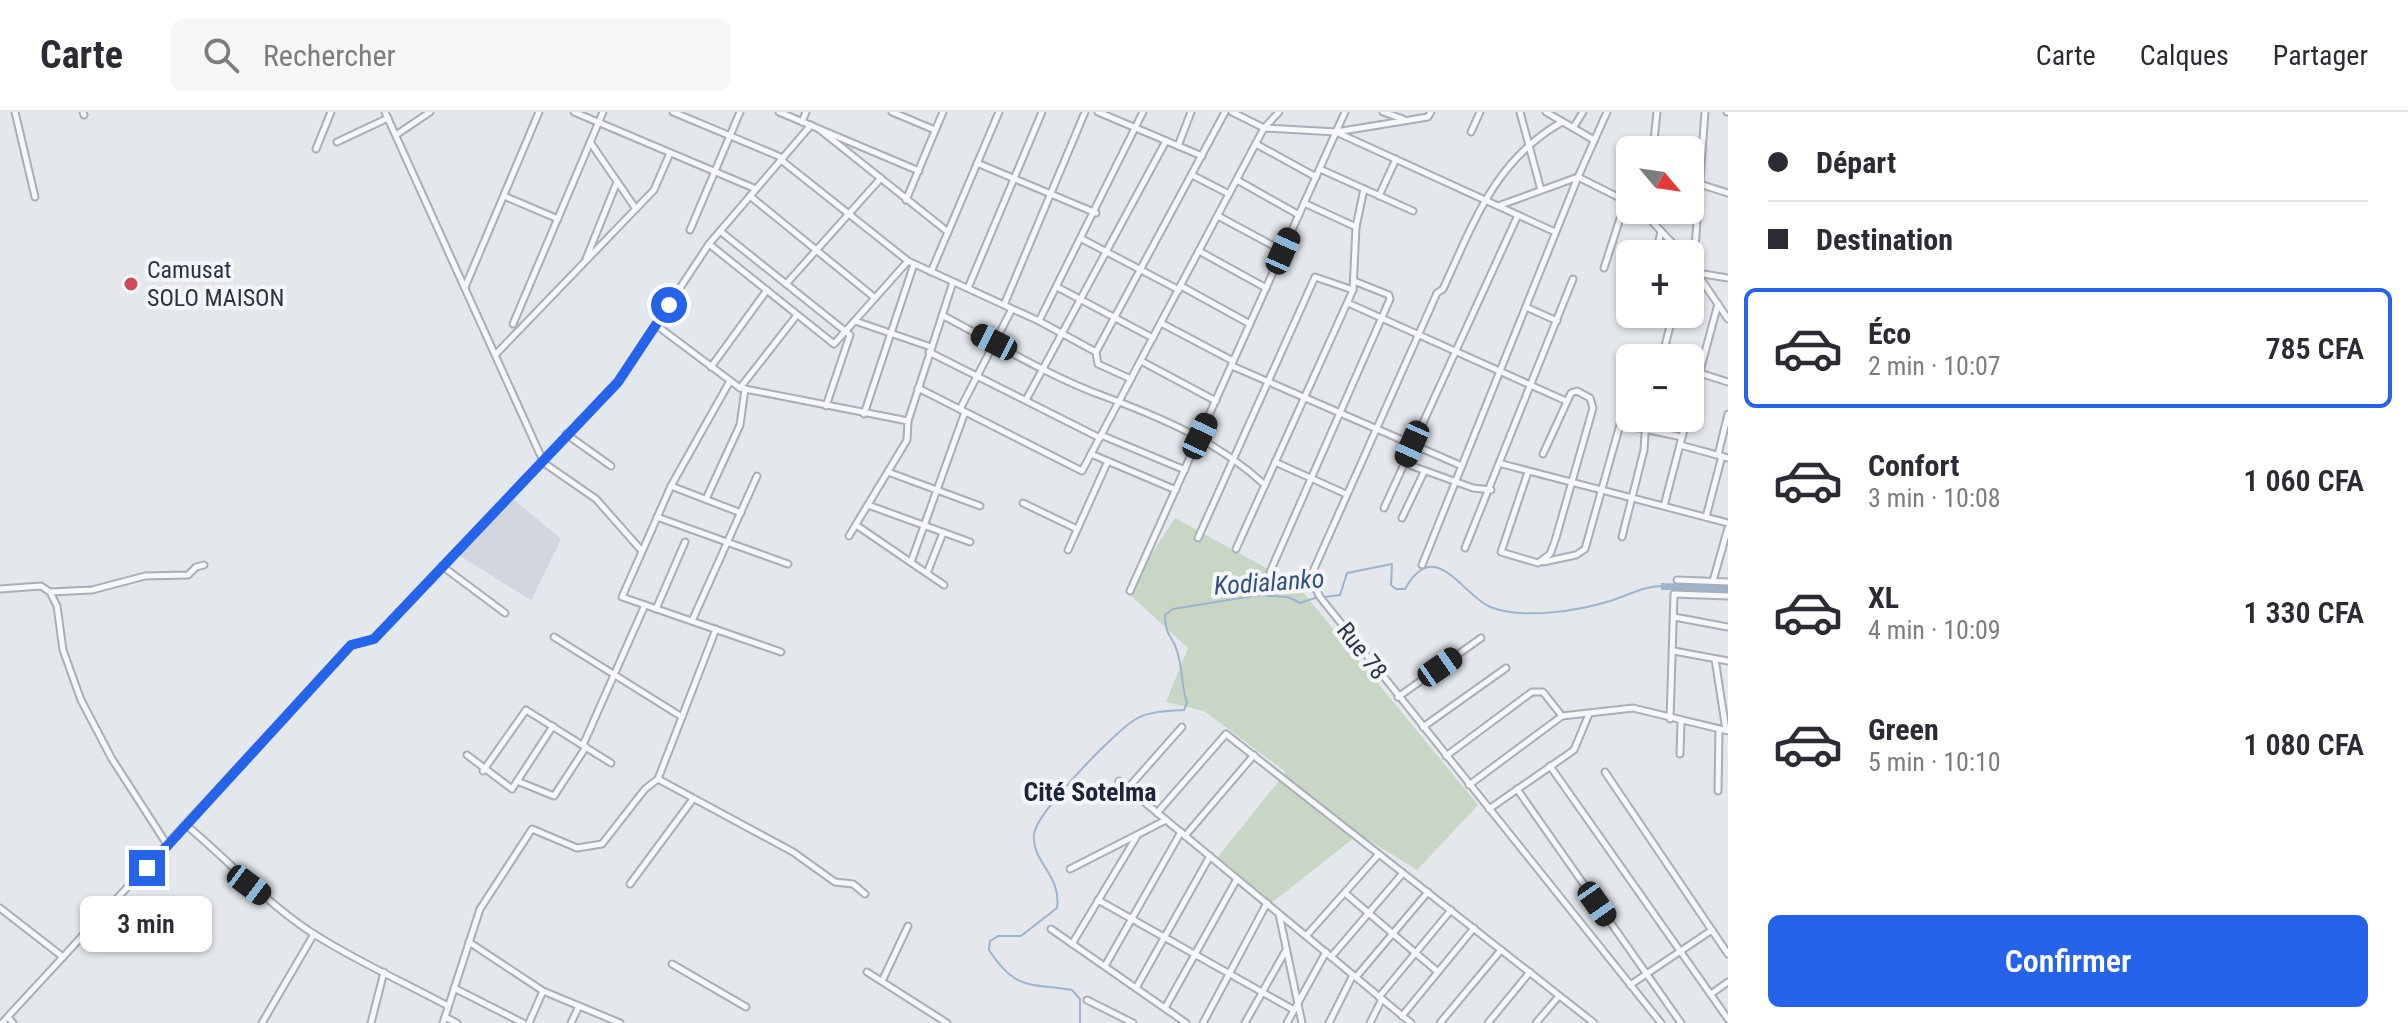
<!DOCTYPE html>
<html lang="fr">
<head>
<meta charset="utf-8">
<style>
  :root { --surface:#fff; --page:#f7f7f7; --text:#2b2b33; --muted:#7c7c81; --line:#e1e1e2; --accent:#2563eb }
  body { margin:0; font-family:"Roboto Condensed",sans-serif; background:var(--page); color:var(--text); height:100vh; display:flex; flex-direction:column; font-size:30px; white-space:nowrap }
  * { box-sizing:border-box; margin:0 }
  p { font-size:26px; color:var(--muted) }
  .icon { flex:none; width:44px; height:44px; fill:none; stroke:currentColor; stroke-width:2; stroke-linecap:round; stroke-linejoin:round }
  .map { position:relative; flex:1; overflow:hidden }
  .side { display:flex; flex-direction:column; background:var(--surface); width:680px }
  .side>* { flex:none }
  .guide { display:grid; align-content:center; height:176px; padding:0 40px; background:var(--surface) }
  .needle { width:52px; rotate:119deg }
  .fabs { position:absolute; left:1616px; top:24px; display:grid; gap:16px }
  .fabs a { display:grid; place-items:center; width:88px; height:88px; border-radius:12px; background:var(--surface); box-shadow:0 2px 6px #0004; font-size:40px }
  .end { position:absolute; width:36px; height:36px; margin:-18px; border:10px solid #2563eb; background:#fff; box-shadow:0 0 0 4px #fff }
  .from { border-radius:50% }
  .bubble { position:absolute; height:56px; border-radius:12px; background:var(--surface); box-shadow:0 2px 6px #0004; font-size:26px; font-weight:600; line-height:56px; text-align:center }
  .car { position:absolute; width:24px; height:48px; margin:-24px -12px; border-radius:10px; box-shadow:0 0 6px 2px #0007; background:linear-gradient(#222 24%,#8ab4d8 0 40%,#222 0 76%,#8ab4d8 0 86%,#222 0) }
  .guide b { display:flex; align-items:center; gap:28px; height:76px; font-size:30px }
  .guide b+b { border-top:2px solid var(--line) }
  .guide i { width:20px; height:20px; background:var(--text) }
  ul { padding:0; list-style:none }
  li { display:flex; align-items:center; gap:24px; height:120px; margin:0 16px 12px; padding:0 24px; border:4px solid transparent; border-radius:12px }
  li div { flex:1 }
  li b { display:block; font-size:30px }
  li em { font-style:normal; font-weight:600 }
  li.on { border-color:var(--accent) }
  li>.icon { width:72px; height:72px; stroke-width:1.5 }
  .primary-button { display:flex; gap:16px; margin-top:auto; padding:16px 40px }
  .primary-button a { flex:1; height:92px; border-radius:12px; background:var(--accent); color:#fff; font-size:32px; font-weight:600; line-height:92px; text-align:center }
  header { display:flex; align-items:center; gap:48px; box-sizing:border-box; height:112px; padding:0 40px; background:var(--surface); border-bottom:2px solid var(--line) }
  header strong { font-size:38px }
  nav { display:flex; gap:44px; margin-inline-start:auto; font-size:28px }
  .search { width:560px; height:72px; background:var(--page); display:flex; align-items:center; gap:20px; box-sizing:border-box; padding:0 28px; border-radius:12px; color:var(--muted); font-size:30px }
  main { display:flex; flex:1; min-height:0 }
  .map>svg:first-child { display:block }
</style>
</head>
<body>
<header>
<strong>Carte</strong>
<div class="search"><svg class="icon" aria-label="search" viewBox="0 0 24 24"><circle cx="10" cy="10" r="6"/><path d="M15 15l6 6"/></svg>Rechercher</div>
<nav><a>Carte</a><a>Calques</a><a>Partager</a></nav>
</header>
<main>
<div class="map">
<svg width="1728" height="911" viewBox="0 0 1728 911">
  <rect width="100%" height="100%" fill="#e4e7ec"/>
  <!-- built -->
  <path fill="#d2d6de" d="M510,384l51,43 -30,61 -74,-46z"/>
  <!-- green -->
  <path fill="#c9d6c5" d="M1175,406l122,67 181,220 -61,65 -58,-36 -89,70 -53,-46 69,-86 -82,-61 -38,-9 22,-54 -61,-56z"/>
  <!-- water -->
  <path fill="#9fb4cc" d="M1661,471l67,2v7l-67,-2z"/>
  <g fill="none" stroke-linecap="round" stroke-linejoin="round">
    <!-- stream -->
    <g stroke="#9fb4cc" stroke-width="2">
      <path d="M1324,485l16,-2 7,-22 45,-9 -1,21 5,4h9c31,-55 57,8 88,19 32,11 85,3 117,-7 19,-6 33,-15 53,-15"/>
      <path d="M1080,911v-24l-8,-9c-43,-7 -56,1 -83,-40l1,-9 8,-5h23l36,-28c5,-33 -26,-46 -23,-74 3,-22 81,-103 102,-115 13,-8 33,-8 48,-9l3,-7c-6,-17 -4,-35 -10,-52 -5,-18 -11,-11 -12,-36l8,-6 86,-14 29,2 12,6 18,-6"/>
    </g>
    <!-- minor casing -->
    <g stroke="#a9aeb7" stroke-width="9">
      <g id="minor">
        <path d="M15,0l20,85"/>
        <path d="M83,0l1,3"/>
        <path d="M385,0l159,351 52,36 45,51"/>
        <path d="M574,0l182,77"/>
        <path d="M673,0l110,46"/>
        <path d="M779,0l140,59"/>
        <path d="M892,0l43,18"/>
        <path d="M1098,0l104,44"/>
        <path d="M1232,0l32,16 72,4 92,-15 3,-5"/>
        <path d="M1383,0l20,7"/>
        <path d="M1520,0l21,78"/>
        <path d="M1546,0l48,28"/>
        <path d="M1727,0h1"/>
        <path d="M802,10l4,-10"/>
        <path d="M1562,10c-67,38 -88,100 -119,167l-6,4 -127,285 10,19 341,426"/>
        <path d="M1573,16l10,-16"/>
        <path d="M819,17l129,103"/>
        <path d="M1336,20l219,100"/>
        <path d="M1471,20l9,-20"/>
        <path d="M396,23l34,-23"/>
        <path d="M337,30l51,-24"/>
        <path d="M590,30l46,67"/>
        <path d="M1256,32l60,33"/>
        <path d="M1178,34l13,-34"/>
        <path d="M316,37l15,-37"/>
        <path d="M1653,38l4,-38"/>
        <path d="M781,48l127,101 131,60 57,31"/>
        <path d="M977,51l119,50"/>
        <path d="M1320,57l93,42"/>
        <path d="M1192,63l37,19"/>
        <path d="M1237,68l62,35"/>
        <path d="M1690,69l38,12"/>
        <path d="M504,84l54,23"/>
        <path d="M750,84l125,102"/>
        <path d="M1379,84l17,-37"/>
        <path d="M906,88l37,-88"/>
        <path d="M1304,91l52,24"/>
        <path d="M1498,94l80,-29 52,26"/>
        <path d="M1641,98l42,44"/>
        <path d="M1218,104l65,35"/>
        <path d="M690,118l50,-118"/>
        <path d="M720,119l130,104 -24,71"/>
        <path d="M1082,127l97,51"/>
        <path d="M709,132l125,100 74,-83"/>
        <path d="M1199,139l67,37"/>
        <path d="M1656,142l5,-23"/>
        <path d="M1690,142l5,-6 10,-136"/>
        <path d="M586,147l31,-77"/>
        <path d="M1690,151l38,56"/>
        <path d="M1604,156l22,-68"/>
        <path d="M931,160l68,-160"/>
        <path d="M1697,161l31,5"/>
        <path d="M786,172l95,-106"/>
        <path d="M1181,174l69,38"/>
        <path d="M465,175l74,-175"/>
        <path d="M1057,175l96,51"/>
        <path d="M968,176l74,-176"/>
        <path d="M1348,191l218,98"/>
        <path d="M1004,193l81,-193"/>
        <path d="M1526,195l31,14"/>
        <path d="M942,203c53,28 108,62 164,82 59,22 112,45 159,88"/>
        <path d="M855,209l76,26"/>
        <path d="M1039,209l104,-209"/>
        <path d="M1161,211l72,38"/>
        <path d="M513,212l90,-212"/>
        <path d="M656,213l84,63 168,33"/>
        <path d="M929,240l171,86"/>
        <path d="M496,242l158,-164 16,-37"/>
        <path d="M1662,246l11,-44"/>
        <path d="M1141,249l75,40"/>
        <path d="M1232,254l230,100"/>
        <path d="M711,255l56,-77"/>
        <path d="M1690,258l38,12"/>
        <path d="M1131,267l-33,-15 -2,-12 129,-240"/>
        <path d="M730,269l-59,105 -49,111 159,55"/>
        <path d="M740,276l57,-73"/>
        <path d="M918,276l164,83 182,-343 15,-16"/>
        <path d="M1026,288l140,-259"/>
        <path d="M1690,296l28,-104"/>
        <path d="M960,297l52,-100"/>
        <path d="M864,302l50,-150"/>
        <path d="M1620,312l62,13"/>
        <path d="M566,322l45,32"/>
        <path d="M1101,323l84,35"/>
        <path d="M1680,333l48,13"/>
        <path d="M1091,342l85,36"/>
        <path d="M1718,343l10,-41"/>
        <path d="M1275,350l71,32"/>
        <path d="M1404,351l69,25 18,2"/>
        <path d="M1502,352l226,59"/>
        <path d="M888,360l92,34"/>
        <path d="M1528,360l-27,80 37,11 12,-9 5,-13 38,-133 -3,-10 -13,-7 -6,2 -28,61"/>
        <path d="M671,374l70,27"/>
        <path d="M706,387l34,-74 5,-36"/>
        <path d="M1023,391l54,26"/>
        <path d="M868,393l102,37"/>
        <path d="M1664,394l23,-88"/>
        <path d="M1384,396l134,-293"/>
        <path d="M657,405l131,47"/>
        <path d="M1706,405l16,-61"/>
        <path d="M1402,406l22,-46"/>
        <path d="M856,413l88,60"/>
        <path d="M849,424l58,-96 1,-19 45,-139"/>
        <path d="M1622,425l22,-87 2,-32"/>
        <path d="M1198,426l117,-261 38,13"/>
        <path d="M1465,436l108,-269"/>
        <path d="M1236,437l117,-259 3,-63 8,-38"/>
        <path d="M1068,438l40,-89"/>
        <path d="M911,450l54,-150"/>
        <path d="M1543,450l33,-7 9,-6 45,-160"/>
        <path d="M1422,453l156,-388 29,-65"/>
        <path d="M442,454l63,47"/>
        <path d="M1270,460l120,-273 -1,-4 -35,-14"/>
        <path d="M927,461l16,-40"/>
        <path d="M1677,468l51,2"/>
        <path d="M1713,469l15,-53"/>
        <path d="M0,477l41,-3 9,6"/>
        <path d="M1130,479l215,-479"/>
        <path d="M656,497l29,-67"/>
        <path d="M1674,505l54,10"/>
        <path d="M692,509l65,-145"/>
        <path d="M554,525l128,80"/>
        <path d="M1674,539l54,10"/>
        <path d="M1715,547l11,71"/>
        <path d="M1398,585l83,-59"/>
        <path d="M1670,607l4,-125 54,2"/>
        <path d="M1423,615l83,-59"/>
        <path d="M583,633l62,-140"/>
        <path d="M1680,642l1,-32"/>
        <path d="M467,643l45,34 41,-63"/>
        <path d="M1446,644l86,-64h11l19,24"/>
        <path d="M1550,654l178,253"/>
        <path d="M483,659l43,-61 85,53"/>
        <path d="M1605,660l123,182"/>
        <path d="M658,667l135,73 42,30 18,2 12,10"/>
        <path d="M517,669l37,15 32,-49"/>
        <path d="M1119,669l292,242"/>
        <path d="M1469,673l93,-69 71,-8 95,23"/>
        <path d="M1128,676l54,-61"/>
        <path d="M1517,677l164,234"/>
        <path d="M1718,679l1,-62"/>
        <path d="M1489,697l85,-59 15,-36"/>
        <path d="M1157,701l69,-79 368,289"/>
        <path d="M186,713c46,38 84,83 136,114 41,25 85,45 126,67"/>
        <path d="M1185,724l69,-81"/>
        <path d="M168,734l-56,-87 -31,-59 -18,-50 -6,-44 -7,-14 42,-2 53,-14 43,-1 8,-8 8,-2"/>
        <path d="M1070,757l96,-49"/>
        <path d="M630,772l63,-85"/>
        <path d="M1345,781l93,79"/>
        <path d="M1098,788l196,110"/>
        <path d="M0,796l63,49"/>
        <path d="M1279,802l23,109"/>
        <path d="M1051,817l135,94"/>
        <path d="M1306,824l73,-82"/>
        <path d="M469,830l74,49 77,32"/>
        <path d="M1072,832l65,-108"/>
        <path d="M1331,845l72,-84"/>
        <path d="M672,852l74,43"/>
        <path d="M1105,854l76,-134"/>
        <path d="M867,860l80,51"/>
        <path d="M1356,865l72,-85"/>
        <path d="M883,867l25,-53"/>
        <path d="M1630,873l82,-55"/>
        <path d="M454,876l69,35"/>
        <path d="M1136,876l74,-132"/>
        <path d="M1711,882l17,-12"/>
        <path d="M1379,885l72,-87"/>
        <path d="M1087,888l46,23"/>
        <path d="M1165,896l72,-129"/>
        <path d="M1402,904l72,-88"/>
        <path d="M8,905l5,6"/>
        <path d="M445,905l12,6"/>
        <path d="M2,911l349,-378 23,-6 244,-257 91,-138 102,-119"/>
        <path d="M262,911l52,-89"/>
        <path d="M371,911l13,-51"/>
        <path d="M443,911l37,-114 52,-80 45,19 25,-4 43,-55 13,-10 58,-150"/>
        <path d="M529,911l14,-32"/>
        <path d="M571,911l8,-17"/>
        <path d="M1203,911l64,-120"/>
        <path d="M1245,911l41,-73"/>
        <path d="M1287,911l39,-71"/>
        <path d="M1329,911l24,-48"/>
        <path d="M1370,911l12,-24"/>
        <path d="M1440,911l61,-73"/>
        <path d="M1488,911l42,-51"/>
        <path d="M1536,911l23,-27"/>
      </g>
    </g>
    <!-- minor -->
    <use href="#minor" stroke="#f7f8fa" stroke-width="5"/>
  </g>
  <g fill="none" stroke-linecap="round" stroke-linejoin="round">
    <!-- route -->
    <path stroke="#2563eb" stroke-width="10" d="M147,756l204,-223 23,-6 244,-257 51,-77"/>
  </g>
  <!-- markers -->
  <circle fill="#d1495b" stroke="#f4f6f9" stroke-width="3" cx="131" cy="172" r="8"/>
  <g text-anchor="middle" stroke-width="8" stroke-linejoin="round" paint-order="stroke">
    <!-- poi labels -->
    <g font-size="24" fill="#2b3445" stroke="#f4f6f9" text-anchor="start">
      <text x="147" y="166">Camusat<tspan x="147" dy="28">SOLO MAISON</tspan></text>
    </g>
    <!-- street labels -->
    <g font-size="24" fill="#2b3445" stroke="#f4f6f9">
      <text transform="translate(1362 539) rotate(52)" y="8">Rue 78</text>
    </g>
    <!-- water labels -->
    <g font-size="26" font-style="italic" fill="#34527a" stroke="#f4f6f9">
      <text transform="translate(1269 470) rotate(-4)" y="9">Kodialanko</text>
    </g>
    <!-- neighbourhood labels -->
    <g font-size="26" font-weight="bold" fill="#1d2536" stroke="#f4f6f9">
      <text x="1090" y="689">Cité Sotelma</text>
    </g>
  </g>
</svg>
<div class="fabs">
<a><svg class="needle" viewBox="-14 -14 28 28"><path d="M0-13l5 13h-10z" fill="#e53935"/><path d="M0 13l5-13h-10z" fill="#7c7c81"/></svg></a>
<a>+</a>
<a>−</a>
</div>
<i class="end from" style="left:669px;top:193px"></i>
<i class="end" style="left:147px;top:756px"></i>
<div class="bubble" style="left:80px;top:784px;width:132px">3 min</div>
<i class="car" style="left:1283px;top:139px;rotate:24deg"></i>
<i class="car" style="left:994px;top:230px;rotate:297deg"></i>
<i class="car" style="left:1200px;top:324px;rotate:25deg"></i>
<i class="car" style="left:1412px;top:332px;rotate:204deg"></i>
<i class="car" style="left:1440px;top:555px;rotate:55deg"></i>
<i class="car" style="left:249px;top:773px;rotate:127deg"></i>
<i class="car" style="left:1597px;top:792px;rotate:145deg"></i>
</div>
<section class="side">
<div class="guide">
<b><i class="from"></i>Départ</b>
<b><i></i>Destination</b>
</div>
<ul>
<li class="on"><svg class="icon" aria-label="car" viewBox="0 0 24 24"><path d="M5 17H2v-5l4-1 3-4h7l3 4 3 1v5h-3M9 17h6M6 11h13"/><circle cx="7" cy="17" r="2"/><circle cx="17" cy="17" r="2"/></svg><div><b>Éco</b><p>2 min · 10:07</p></div><em>785 CFA</em></li>
<li><svg class="icon" aria-label="car" viewBox="0 0 24 24"><path d="M5 17H2v-5l4-1 3-4h7l3 4 3 1v5h-3M9 17h6M6 11h13"/><circle cx="7" cy="17" r="2"/><circle cx="17" cy="17" r="2"/></svg><div><b>Confort</b><p>3 min · 10:08</p></div><em>1 060 CFA</em></li>
<li><svg class="icon" aria-label="car" viewBox="0 0 24 24"><path d="M5 17H2v-5l4-1 3-4h7l3 4 3 1v5h-3M9 17h6M6 11h13"/><circle cx="7" cy="17" r="2"/><circle cx="17" cy="17" r="2"/></svg><div><b>XL</b><p>4 min · 10:09</p></div><em>1 330 CFA</em></li>
<li><svg class="icon" aria-label="car" viewBox="0 0 24 24"><path d="M5 17H2v-5l4-1 3-4h7l3 4 3 1v5h-3M9 17h6M6 11h13"/><circle cx="7" cy="17" r="2"/><circle cx="17" cy="17" r="2"/></svg><div><b>Green</b><p>5 min · 10:10</p></div><em>1 080 CFA</em></li>
</ul>
<div class="primary-button"><a>Confirmer</a></div>
</section>
</main>
</body>
</html>
